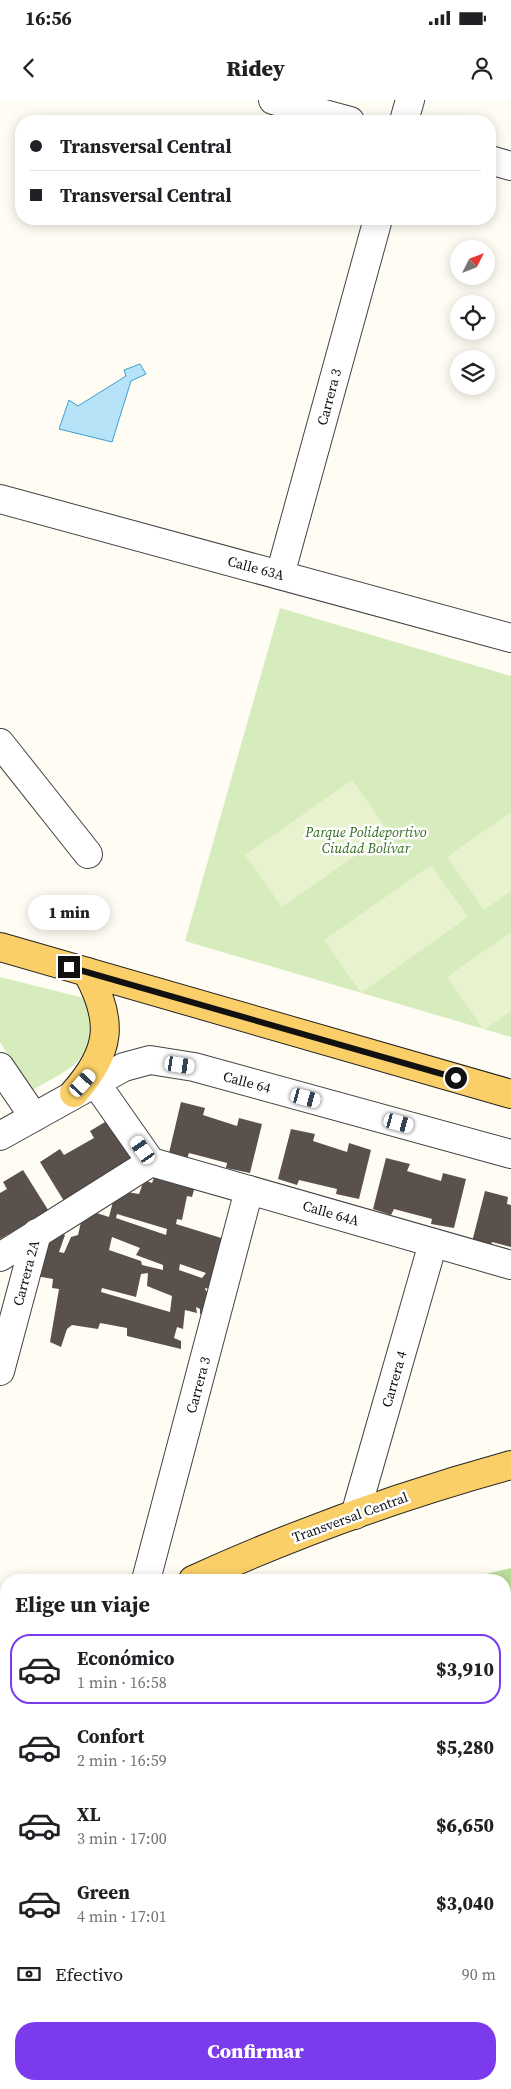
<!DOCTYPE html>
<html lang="es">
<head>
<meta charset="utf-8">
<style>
  :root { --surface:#fff; --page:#f6f6f6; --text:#202124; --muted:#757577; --line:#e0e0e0; --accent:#7c3aed }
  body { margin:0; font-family:"Source Serif 4",serif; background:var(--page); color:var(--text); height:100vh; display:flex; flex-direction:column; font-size:19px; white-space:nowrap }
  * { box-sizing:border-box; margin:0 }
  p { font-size:16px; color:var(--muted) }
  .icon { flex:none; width:28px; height:28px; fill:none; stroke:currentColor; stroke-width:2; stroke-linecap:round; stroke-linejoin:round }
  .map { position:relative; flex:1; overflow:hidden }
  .panel { position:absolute; left:0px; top:1474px; width:511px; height:516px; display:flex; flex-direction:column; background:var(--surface); border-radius:20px 20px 0 0; box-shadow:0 2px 12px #0003 }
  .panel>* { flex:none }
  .top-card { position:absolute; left:15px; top:15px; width:481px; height:110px; border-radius:20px; box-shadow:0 2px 12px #0003; display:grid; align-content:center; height:110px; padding:0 15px; background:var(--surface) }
  .needle { width:32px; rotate:48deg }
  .tools { position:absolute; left:450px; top:140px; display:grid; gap:10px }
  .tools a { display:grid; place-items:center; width:45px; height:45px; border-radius:50%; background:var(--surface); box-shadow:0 2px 12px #0003; font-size:25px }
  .end { position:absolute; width:22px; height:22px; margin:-11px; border:6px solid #111; background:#fff; box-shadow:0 0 0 2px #fff }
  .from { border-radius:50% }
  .bubble { position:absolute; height:35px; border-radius:18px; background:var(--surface); box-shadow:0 2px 12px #0003; font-size:16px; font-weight:800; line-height:35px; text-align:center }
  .car { position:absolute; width:15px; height:30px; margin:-15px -8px; border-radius:6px; box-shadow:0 0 4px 1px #0007; background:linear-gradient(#fff 24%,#345 0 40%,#fff 0 76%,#345 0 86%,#fff 0) }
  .top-card b { display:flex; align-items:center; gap:18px; height:48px; font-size:19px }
  .top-card b+b { border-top:1px solid var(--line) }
  .top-card i { width:12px; height:12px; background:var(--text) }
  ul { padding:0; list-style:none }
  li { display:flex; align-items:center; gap:15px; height:70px; margin:0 10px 8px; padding:0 5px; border:2px solid transparent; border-radius:20px }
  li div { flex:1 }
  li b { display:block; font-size:19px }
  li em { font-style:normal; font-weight:800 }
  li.active { border-color:var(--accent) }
  li>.icon { width:45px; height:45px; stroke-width:1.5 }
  h2 { padding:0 15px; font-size:22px; line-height:60px }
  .pay { display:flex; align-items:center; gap:12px; height:55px; padding:0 15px; font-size:19px }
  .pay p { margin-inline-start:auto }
  .button { display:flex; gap:10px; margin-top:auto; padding:10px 15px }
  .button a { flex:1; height:58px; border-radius:20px; background:var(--accent); color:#fff; font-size:20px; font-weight:800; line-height:58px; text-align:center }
  .status { display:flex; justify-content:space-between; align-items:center; height:35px; padding:0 25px; background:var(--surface); direction:ltr }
  .status svg { height:14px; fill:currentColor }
  header { display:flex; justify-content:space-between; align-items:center; height:65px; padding:0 15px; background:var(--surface); font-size:22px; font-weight:800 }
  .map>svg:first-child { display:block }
</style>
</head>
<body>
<div class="status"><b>16:56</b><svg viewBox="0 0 49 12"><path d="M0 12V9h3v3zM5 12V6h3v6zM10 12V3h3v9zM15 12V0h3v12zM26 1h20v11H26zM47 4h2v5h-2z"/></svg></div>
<header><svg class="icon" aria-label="back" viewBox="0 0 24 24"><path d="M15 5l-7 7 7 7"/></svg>Ridey<svg class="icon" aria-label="person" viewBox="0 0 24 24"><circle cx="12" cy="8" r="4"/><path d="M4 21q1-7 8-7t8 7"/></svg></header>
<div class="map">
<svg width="511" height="1989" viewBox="0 0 511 1989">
  <rect width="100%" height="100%" fill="#fffcf4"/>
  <!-- green -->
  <g fill="#d7ecbc">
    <path d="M280,508l231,68v361l-326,-96z"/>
    <path d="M0,877l88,22c5,11 6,17 5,29 -4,37 -34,46 -62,63l-31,-49z"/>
  </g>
  <!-- forest -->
  <g fill="#bcdd9a">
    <path d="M511,1468v419l-6,5v-412h-43z"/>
    <path d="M6,1780v204h411l-4,5h-413v-208z"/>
  </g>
  <!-- pitch -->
  <g fill="#e8f2ce">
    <path d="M352,680l37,52 -107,75 -37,-52z"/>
    <path d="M511,712v79l-27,19 -37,-53z"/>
    <path d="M431,765l37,52 -107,76 -37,-53z"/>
    <path d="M511,832v79l-27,19 -37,-53z"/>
  </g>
  <!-- water -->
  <path fill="#b7e3f8" stroke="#3c9ed1" d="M140,264l6,10 -15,7 -19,61 -53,-13 10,-29 9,6 48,-30 -2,-6z"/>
  <!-- building -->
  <g fill="#5a514c" fill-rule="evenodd">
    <path d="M181,1002l24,6 -2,7 34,11 2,-8 23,6 -12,49 -24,-5 1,-5 -38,-10 -2,6 -18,-6z"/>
    <path d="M110,1019l27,43 -70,44 -27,-44 20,-13 4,6 30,-17 -4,-7z"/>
    <path d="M291,1029l24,5 -2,7 34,11 2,-9 22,7 -12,49 -23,-5 1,-5 -38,-9 -2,5 -19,-6z"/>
    <path d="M386,1058l24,6 -3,7 34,10 2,-8 23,6 -12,49 -23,-4 1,-5 -38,-10 -3,6 -18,-6z"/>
    <path d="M23,1070l27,43 -19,13 -2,-4 -29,17v-46l7,-4 -4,-7z"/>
    <path d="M156,1072l40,11 -4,14 -5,-1 -5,24 -5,-1 -1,5 55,17 -21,48 -5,-1 1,3 8,2 -5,23 -9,-2v-5l-4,-2 1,6 -12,-3 -2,19 -6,-2 -3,11 7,3v8l-54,-13v-8l-27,-5 -2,6 -26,-4 -5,4 -6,18 -11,-5 9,-53 -7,-1 1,-9 -17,-3 14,-47 15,6 -6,17 5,1 7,-16 7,-2 6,-26 25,8 7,-27 23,4 5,-14 8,3zM117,1114l50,15 -1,6 -50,-17zM112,1137l28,11 -4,7 27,10v5l-21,-5 -1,-4 -32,-11zM180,1164l26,9 -4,5 -23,-8zM148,1173l-1,13 25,10 -2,16 -69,-20 1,-4 34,9 5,-23z"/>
    <path d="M485,1091l23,6 -1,7 4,1v42l-19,-5 -2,6 -18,-6z"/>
  </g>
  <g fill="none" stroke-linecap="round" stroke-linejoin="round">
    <!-- minor casing -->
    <g stroke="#444" stroke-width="30">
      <g id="minor">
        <path d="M273,0l77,21"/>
        <path d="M404,21l6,-21"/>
        <path d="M490,60l21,6"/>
        <path d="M0,399l511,139"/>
        <path d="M280,475l98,-356"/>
        <path d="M0,643l88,111"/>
        <path d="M0,967l34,50"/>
        <path d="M95,982l56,80"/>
        <path d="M0,1036l124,-69 26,-7 44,7 317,87"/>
        <path d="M151,1062l360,103"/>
        <path d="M0,1157l151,-95"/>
        <path d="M0,1271l37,-138"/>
        <path d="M355,1415l78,-272"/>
        <path d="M146,1480l103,-390"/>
        <path d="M505,1935l6,-6"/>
        <path d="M452,1989l4,-5"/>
      </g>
    </g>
    <!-- major casing -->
    <g stroke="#222" stroke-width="30">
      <g id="major">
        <path d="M0,847l511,147"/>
        <path d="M74,993c37,-42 40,-72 13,-121"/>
        <path d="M193,1480c103,-47 209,-85 318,-115"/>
        <path d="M0,1573l6,-3"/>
      </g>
    </g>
    <!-- minor -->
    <use href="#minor" stroke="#fff" stroke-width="28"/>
    <!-- major -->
    <use href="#major" stroke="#fbcf68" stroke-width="28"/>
  </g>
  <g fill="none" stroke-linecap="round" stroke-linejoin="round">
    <!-- route -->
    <path stroke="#111" stroke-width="6" d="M69,867l387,111"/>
  </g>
  <g text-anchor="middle" stroke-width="5" stroke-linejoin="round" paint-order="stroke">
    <!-- street labels -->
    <g font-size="14" fill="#111" stroke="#fff">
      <text transform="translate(329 297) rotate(-75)" y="5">Carrera 3</text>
      <text transform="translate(256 468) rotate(15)" y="5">Calle 63A</text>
      <text transform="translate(247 982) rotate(15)" y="5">Calle 64</text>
      <text transform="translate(331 1113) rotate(16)" y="5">Calle 64A</text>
      <text transform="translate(26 1173) rotate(-75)" y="5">Carrera 2A</text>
      <text transform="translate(394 1279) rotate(-74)" y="5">Carrera 4</text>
      <text transform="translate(198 1285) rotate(-75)" y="5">Carrera 3</text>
      <text transform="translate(350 1417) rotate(-20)" y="5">Transversal Central</text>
    </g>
    <!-- park labels -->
    <g font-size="14" font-style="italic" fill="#326c1e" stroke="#fff">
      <text x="366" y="737">Parque Polideportivo<tspan x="366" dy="16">Ciudad Bolívar</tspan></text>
    </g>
  </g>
</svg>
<div class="tools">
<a><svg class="needle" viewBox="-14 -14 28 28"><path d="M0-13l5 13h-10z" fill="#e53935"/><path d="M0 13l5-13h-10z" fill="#757577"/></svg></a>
<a><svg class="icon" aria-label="locate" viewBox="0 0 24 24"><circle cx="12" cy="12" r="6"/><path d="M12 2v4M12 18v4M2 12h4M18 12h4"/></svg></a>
<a><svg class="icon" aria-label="layers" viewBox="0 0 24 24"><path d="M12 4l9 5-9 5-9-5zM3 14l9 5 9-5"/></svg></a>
</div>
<i class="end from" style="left:456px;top:978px"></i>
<i class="end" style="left:69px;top:867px"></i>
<div class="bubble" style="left:28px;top:795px;width:82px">1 min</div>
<i class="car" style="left:180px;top:965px;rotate:99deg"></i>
<i class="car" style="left:83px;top:983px;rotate:42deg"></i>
<i class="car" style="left:306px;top:998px;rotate:105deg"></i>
<i class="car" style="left:399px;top:1023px;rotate:105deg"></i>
<i class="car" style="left:143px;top:1050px;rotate:325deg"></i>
<div class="top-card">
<b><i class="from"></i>Transversal Central</b>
<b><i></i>Transversal Central</b>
</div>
<section class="panel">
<h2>Elige un viaje</h2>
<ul>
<li class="active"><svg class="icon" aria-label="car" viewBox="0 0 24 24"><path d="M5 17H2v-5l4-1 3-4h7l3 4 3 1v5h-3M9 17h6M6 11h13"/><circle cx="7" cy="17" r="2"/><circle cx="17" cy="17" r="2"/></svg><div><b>Económico</b><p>1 min · 16:58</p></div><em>$3,910</em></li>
<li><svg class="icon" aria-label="car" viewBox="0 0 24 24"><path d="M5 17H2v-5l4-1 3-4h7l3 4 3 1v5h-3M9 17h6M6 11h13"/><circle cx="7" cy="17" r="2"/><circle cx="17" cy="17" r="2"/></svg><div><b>Confort</b><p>2 min · 16:59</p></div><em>$5,280</em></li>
<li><svg class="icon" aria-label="car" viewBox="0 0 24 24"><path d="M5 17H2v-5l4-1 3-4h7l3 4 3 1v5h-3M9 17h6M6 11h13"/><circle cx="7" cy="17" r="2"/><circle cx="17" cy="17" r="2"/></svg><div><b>XL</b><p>3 min · 17:00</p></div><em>$6,650</em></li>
<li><svg class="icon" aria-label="car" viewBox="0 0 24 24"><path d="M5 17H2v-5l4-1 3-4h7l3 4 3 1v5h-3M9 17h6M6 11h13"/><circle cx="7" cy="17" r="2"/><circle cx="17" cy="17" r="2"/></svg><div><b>Green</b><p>4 min · 17:01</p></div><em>$3,040</em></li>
</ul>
<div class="pay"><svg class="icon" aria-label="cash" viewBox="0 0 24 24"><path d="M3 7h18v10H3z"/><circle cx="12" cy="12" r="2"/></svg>Efectivo<p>90 m</p></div>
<div class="button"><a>Confirmar</a></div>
</section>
</div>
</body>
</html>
